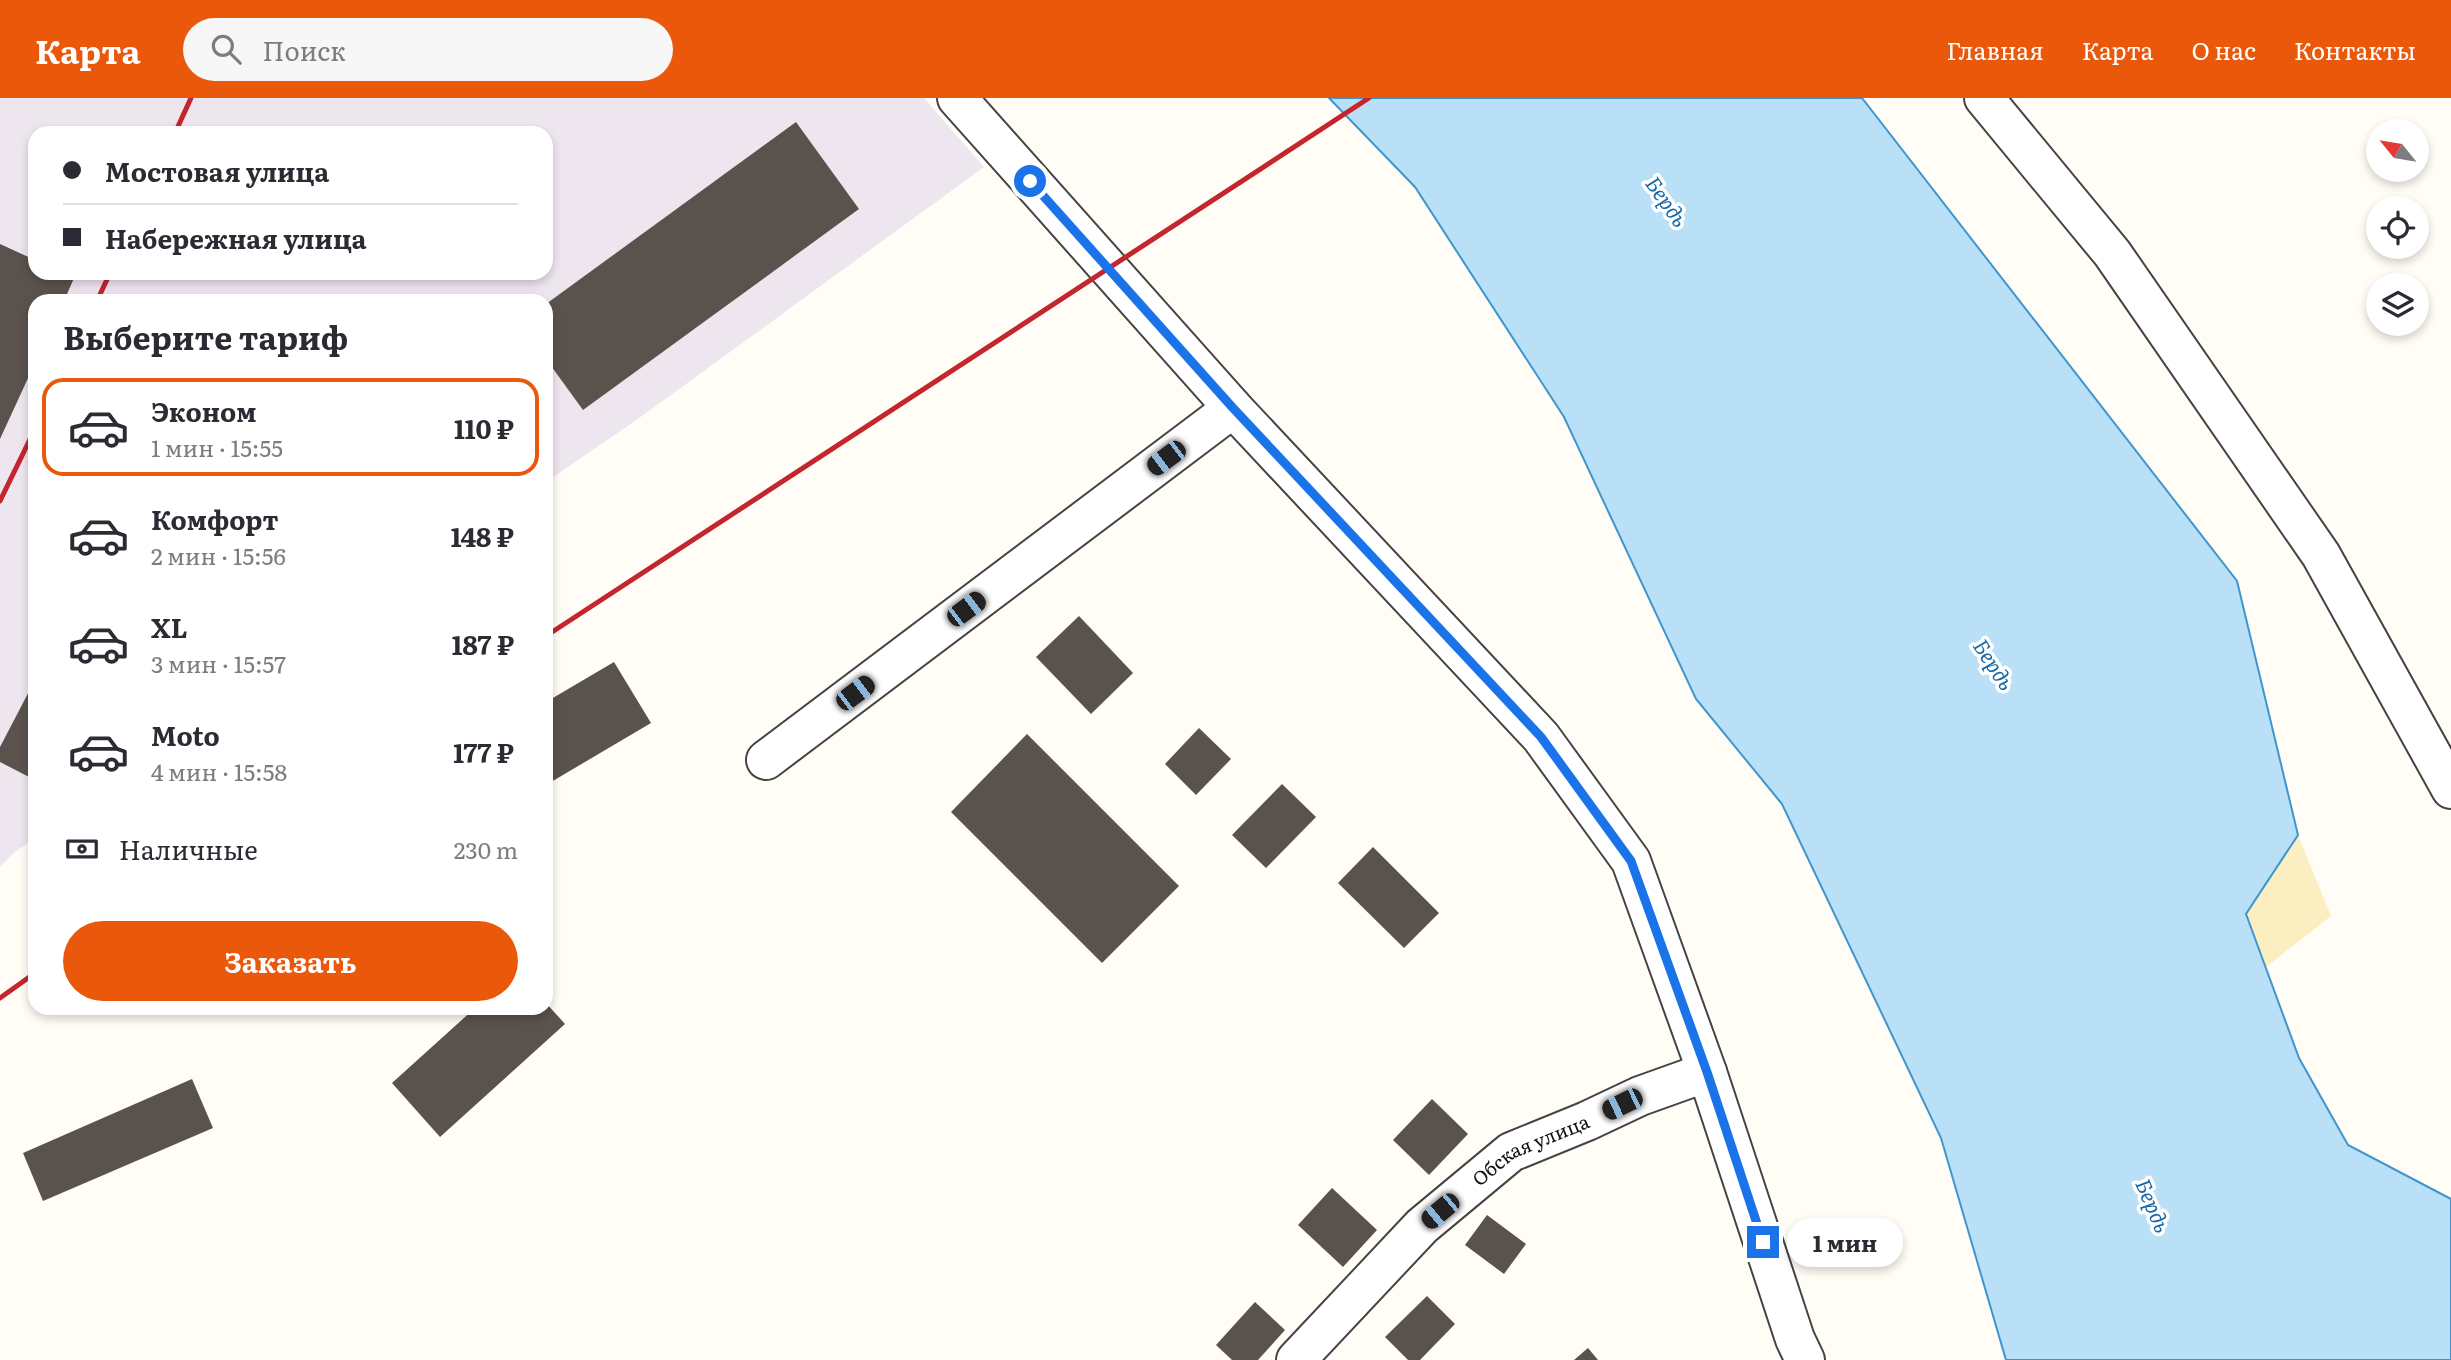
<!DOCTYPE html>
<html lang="ru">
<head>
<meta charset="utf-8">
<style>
  :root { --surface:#fff; --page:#f7f7f7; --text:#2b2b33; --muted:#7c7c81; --line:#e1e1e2; --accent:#ea580c }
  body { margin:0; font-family:Literata,serif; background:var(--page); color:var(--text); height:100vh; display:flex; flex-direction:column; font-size:26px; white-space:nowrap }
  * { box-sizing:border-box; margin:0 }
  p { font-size:23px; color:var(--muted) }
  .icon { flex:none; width:38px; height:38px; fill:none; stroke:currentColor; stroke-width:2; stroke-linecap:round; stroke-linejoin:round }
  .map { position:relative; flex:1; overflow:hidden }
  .side { position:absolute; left:28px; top:196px; width:525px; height:721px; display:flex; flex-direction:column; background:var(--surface); border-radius:21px; box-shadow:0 4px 10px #0003 }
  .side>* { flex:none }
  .guide { position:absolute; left:28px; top:28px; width:525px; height:154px; border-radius:21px; box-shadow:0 4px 10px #0003; display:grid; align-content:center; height:154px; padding:0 35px; background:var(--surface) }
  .needle { width:46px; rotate:300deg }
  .controls { position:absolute; left:2366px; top:21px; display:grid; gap:14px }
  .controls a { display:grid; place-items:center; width:63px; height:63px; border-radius:50%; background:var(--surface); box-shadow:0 4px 10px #0003; font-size:35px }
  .end { position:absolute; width:32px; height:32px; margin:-16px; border:9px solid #1a73e8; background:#fff; box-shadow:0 0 0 4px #fff }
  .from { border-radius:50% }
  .bubble { position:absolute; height:49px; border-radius:24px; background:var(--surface); box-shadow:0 4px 10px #0003; font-size:23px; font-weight:700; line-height:49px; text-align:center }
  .car { position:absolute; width:21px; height:42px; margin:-21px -10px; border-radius:9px; box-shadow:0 0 5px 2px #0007; background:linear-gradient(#222 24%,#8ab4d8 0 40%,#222 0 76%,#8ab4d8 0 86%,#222 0) }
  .guide b { display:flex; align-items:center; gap:24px; height:66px; font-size:26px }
  .guide b+b { border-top:2px solid var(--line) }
  .guide i { width:18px; height:18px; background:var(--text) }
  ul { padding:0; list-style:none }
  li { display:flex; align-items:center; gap:21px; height:98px; margin:0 14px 10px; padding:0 21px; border:4px solid transparent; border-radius:21px }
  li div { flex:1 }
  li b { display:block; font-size:26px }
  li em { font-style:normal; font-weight:700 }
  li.current { border-color:var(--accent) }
  li>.icon { width:63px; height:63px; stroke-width:1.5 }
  h2 { padding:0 35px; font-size:32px; line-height:84px }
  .pay { display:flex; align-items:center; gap:18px; height:77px; padding:0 35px; font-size:26px }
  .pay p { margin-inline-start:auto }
  .button { display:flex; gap:14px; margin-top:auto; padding:14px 35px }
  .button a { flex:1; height:80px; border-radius:42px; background:var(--accent); color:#fff; font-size:28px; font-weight:700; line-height:80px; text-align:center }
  header { display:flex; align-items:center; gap:42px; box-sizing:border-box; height:98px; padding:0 35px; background:var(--accent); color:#fff }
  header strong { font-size:33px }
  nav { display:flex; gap:38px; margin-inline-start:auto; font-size:24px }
  .search { width:490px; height:63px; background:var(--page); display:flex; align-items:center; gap:18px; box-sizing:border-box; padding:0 24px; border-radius:38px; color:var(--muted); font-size:26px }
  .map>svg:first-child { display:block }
</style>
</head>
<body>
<header>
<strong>Карта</strong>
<div class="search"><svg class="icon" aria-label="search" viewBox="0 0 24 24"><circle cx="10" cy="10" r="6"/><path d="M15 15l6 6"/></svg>Поиск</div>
<nav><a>Главная</a><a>Карта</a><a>О нас</a><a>Контакты</a></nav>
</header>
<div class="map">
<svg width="2451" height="1262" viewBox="0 0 2451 1262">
  <rect width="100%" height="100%" fill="#fffdf5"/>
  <!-- industrial -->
  <path fill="#eee6ef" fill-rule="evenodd" d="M0,0h924l60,69 -342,249 -96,66v-181h-511v537l-20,14 -15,15zM35,35h511v140h-511z"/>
  <!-- sand -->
  <path fill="#fbeec1" d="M2298,737l33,81 -65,51 -20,-53z"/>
  <!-- water -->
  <path fill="#b9e0f7" stroke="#3f96cf" stroke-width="2" d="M1329,0h533l375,483 61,254 -52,79 53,144 49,87 103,54v161h-445l-65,-222 -159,-334 -86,-105 -132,-282 -149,-230z"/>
  <!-- building -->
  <g fill="#5a524d">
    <path d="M796,24l63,87 -276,201 -37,-51v-55z"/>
    <path d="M0,146l35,16v13h28l11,5 -10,23h-29v62l-35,76z"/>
    <path d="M1079,518l54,57 -42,41 -55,-57z"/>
    <path d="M614,564l37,61 -105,62v-83z"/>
    <path d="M35,582v100l-35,-18v-15z"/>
    <path d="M1199,630l32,31 -35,36 -31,-31z"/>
    <path d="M1027,636l152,152 -77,77 -151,-151z"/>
    <path d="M1282,686l34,33 -50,51 -34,-33z"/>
    <path d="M1373,749l66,66 -35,35 -66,-65z"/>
    <path d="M546,905l19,21 -125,113 -48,-54 83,-75h71z"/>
    <path d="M192,981l21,49 -170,73 -20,-48z"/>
    <path d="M1432,1001l36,35 -39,41 -36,-35z"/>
    <path d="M1332,1090l45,42 -34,37 -45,-42z"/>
    <path d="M1487,1117l39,29 -22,30 -39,-29z"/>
    <path d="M1427,1198l28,28 -35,36h-12l-23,-23z"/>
    <path d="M1255,1204l30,28 -27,30h-26l-16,-15z"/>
    <path d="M1588,1250l10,12h-24z"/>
  </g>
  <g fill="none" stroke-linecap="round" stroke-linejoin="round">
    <!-- minor casing -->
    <g stroke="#444" stroke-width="42">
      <g id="minor">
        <path d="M957,0l276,310 308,329 90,124 76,211 88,267 10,21"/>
        <path d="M1984,0l128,155 209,302 130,234"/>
        <path d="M766,662l467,-352"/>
        <path id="s1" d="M1296,1262l126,-134 89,-74 76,-31 53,-25 67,-24"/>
      </g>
    </g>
    <!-- minor -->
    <use href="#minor" stroke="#fff" stroke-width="38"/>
    <!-- rail -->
    <g stroke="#c4262e" stroke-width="5">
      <path d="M175,35l16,-35"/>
      <path d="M97,203l13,-28"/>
      <path d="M0,403l35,-72"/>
      <path d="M546,538l823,-538"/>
      <path d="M0,900l35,-25"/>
    </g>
  </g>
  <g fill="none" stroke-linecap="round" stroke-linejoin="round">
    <!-- route -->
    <path stroke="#1a73e8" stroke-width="9" d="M1030,83l203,227 308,329 90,124 76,211 56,170"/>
  </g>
  <g text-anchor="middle" stroke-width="7" stroke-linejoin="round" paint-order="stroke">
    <!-- street labels -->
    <g font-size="19" fill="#111" stroke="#fff">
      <text dy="7" stroke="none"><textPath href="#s1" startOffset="318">Обская улица</textPath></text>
    </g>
    <!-- water labels -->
    <g font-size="21" font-style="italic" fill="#1768a6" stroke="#fff">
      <text transform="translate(1666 104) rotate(55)" y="7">Бердь</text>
      <text transform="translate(1993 567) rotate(57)" y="7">Бердь</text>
      <text transform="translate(2152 1108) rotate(67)" y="7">Бердь</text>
    </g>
  </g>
</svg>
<div class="controls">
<a><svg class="needle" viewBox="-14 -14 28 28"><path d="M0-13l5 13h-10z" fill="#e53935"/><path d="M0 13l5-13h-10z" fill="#7c7c81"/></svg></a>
<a><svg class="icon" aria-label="locate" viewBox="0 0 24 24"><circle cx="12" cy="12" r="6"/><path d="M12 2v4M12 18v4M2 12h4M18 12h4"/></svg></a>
<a><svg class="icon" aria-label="layers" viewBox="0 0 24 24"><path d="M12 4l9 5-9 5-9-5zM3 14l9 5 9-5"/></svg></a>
</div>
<i class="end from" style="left:1030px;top:83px"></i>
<i class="end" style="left:1763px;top:1144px"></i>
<div class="bubble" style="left:1787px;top:1120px;width:116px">1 мин</div>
<i class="car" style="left:1166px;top:360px;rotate:233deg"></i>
<i class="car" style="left:966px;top:511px;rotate:53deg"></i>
<i class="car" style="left:855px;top:595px;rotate:53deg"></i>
<i class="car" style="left:1622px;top:1006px;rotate:244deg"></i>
<i class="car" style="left:1440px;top:1113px;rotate:230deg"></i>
<div class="guide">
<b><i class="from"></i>Мостовая улица</b>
<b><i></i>Набережная улица</b>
</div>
<section class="side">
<h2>Выберите тариф</h2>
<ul>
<li class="current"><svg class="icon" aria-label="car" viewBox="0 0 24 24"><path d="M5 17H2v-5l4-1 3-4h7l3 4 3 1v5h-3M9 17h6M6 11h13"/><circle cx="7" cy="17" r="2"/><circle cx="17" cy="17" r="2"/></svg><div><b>Эконом</b><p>1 мин · 15:55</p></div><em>110 ₽</em></li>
<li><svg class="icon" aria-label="car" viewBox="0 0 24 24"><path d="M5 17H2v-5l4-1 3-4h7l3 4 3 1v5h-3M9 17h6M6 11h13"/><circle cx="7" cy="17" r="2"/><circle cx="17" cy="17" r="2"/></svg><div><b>Комфорт</b><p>2 мин · 15:56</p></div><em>148 ₽</em></li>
<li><svg class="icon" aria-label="car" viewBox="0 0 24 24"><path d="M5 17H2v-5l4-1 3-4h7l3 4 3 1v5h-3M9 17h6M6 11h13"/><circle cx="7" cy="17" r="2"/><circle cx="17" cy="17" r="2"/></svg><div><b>XL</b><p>3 мин · 15:57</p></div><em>187 ₽</em></li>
<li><svg class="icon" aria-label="car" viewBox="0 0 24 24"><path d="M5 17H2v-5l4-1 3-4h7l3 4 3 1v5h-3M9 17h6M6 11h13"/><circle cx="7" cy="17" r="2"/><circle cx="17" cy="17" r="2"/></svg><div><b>Moto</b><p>4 мин · 15:58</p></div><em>177 ₽</em></li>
</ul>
<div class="pay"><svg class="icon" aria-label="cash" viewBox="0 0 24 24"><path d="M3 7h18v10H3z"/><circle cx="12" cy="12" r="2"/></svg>Наличные<p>230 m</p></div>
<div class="button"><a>Заказать</a></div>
</section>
</div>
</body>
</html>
